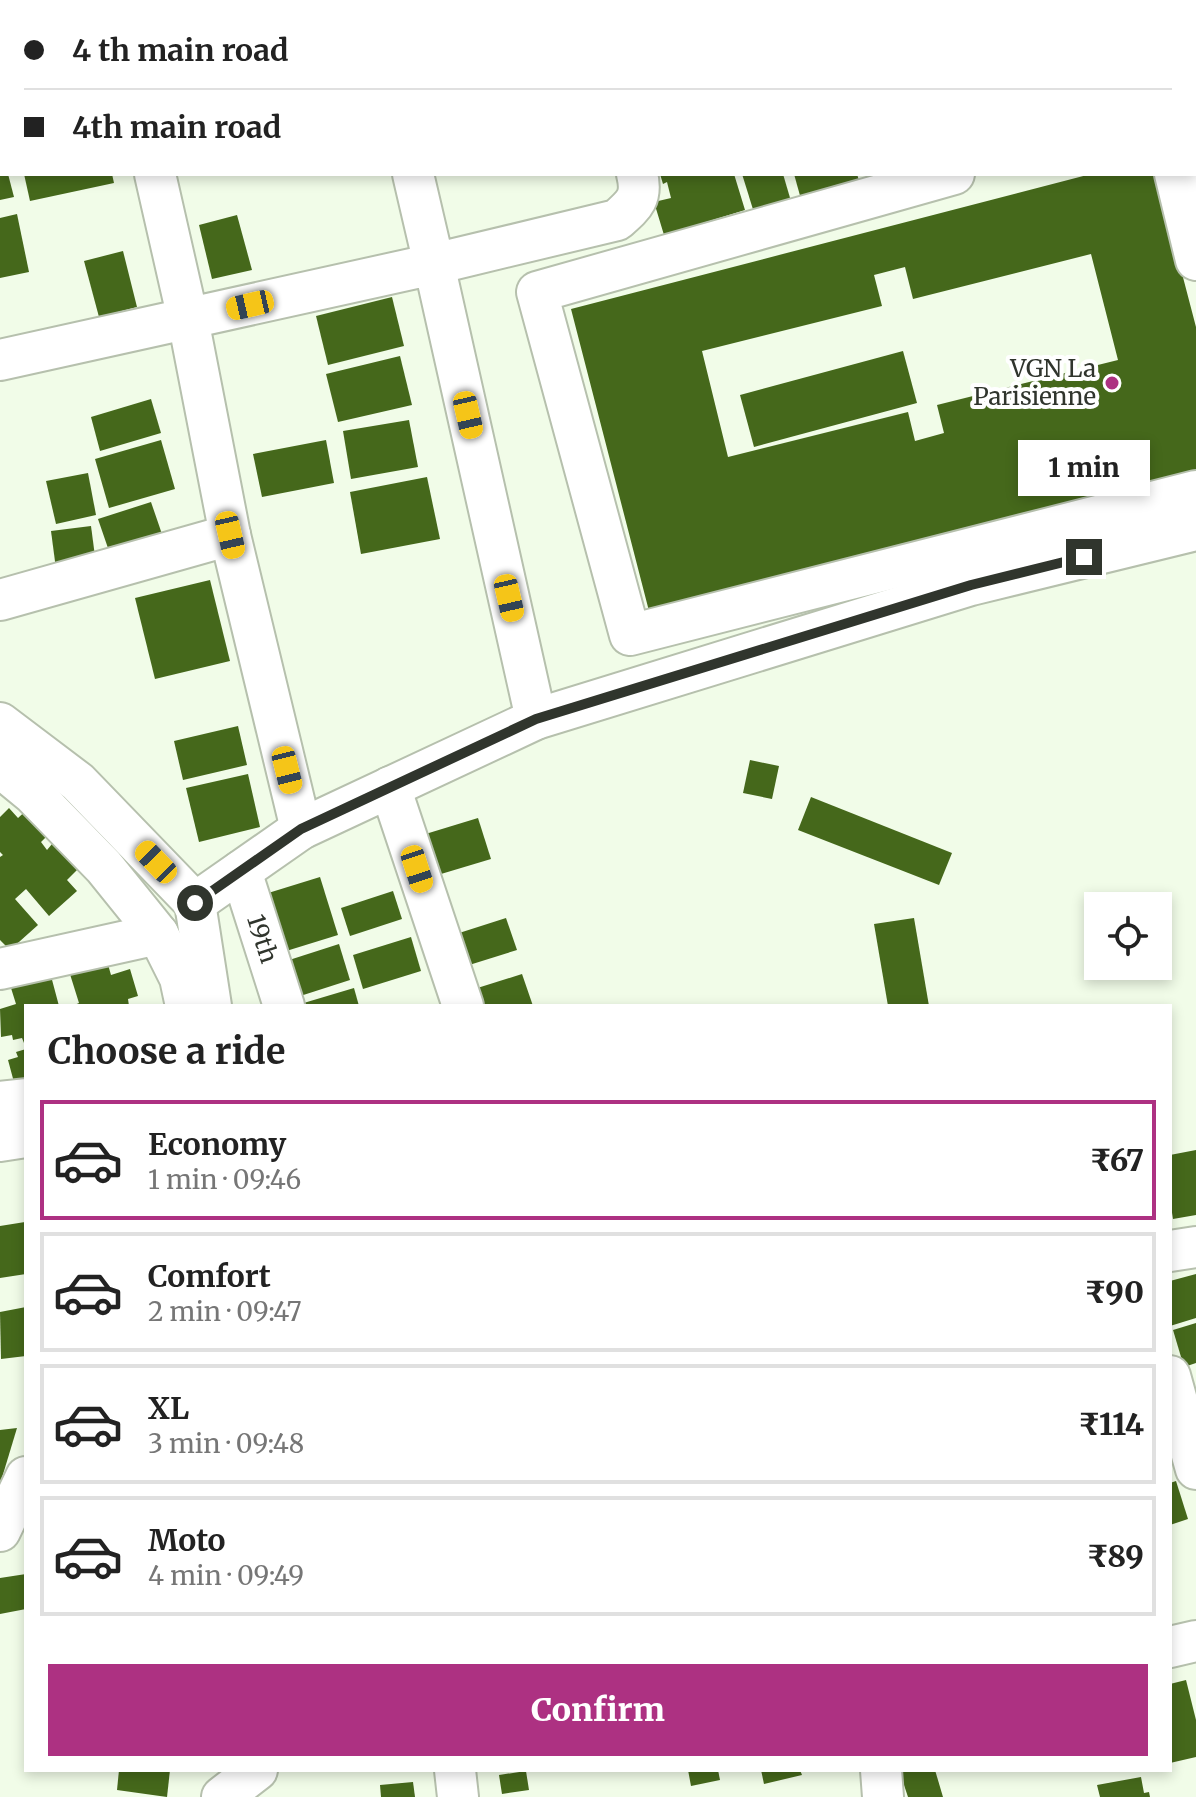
<!DOCTYPE html>
<html lang="en">
<head>
<meta charset="utf-8">
<style>
  :root { --surface:#fff; --page:#f2f2f2; --text:#222; --muted:#767676; --line:#e0e0e0; --accent:#ad3182 }
  body { margin:0; font-family:Merriweather,serif; background:var(--page); color:var(--text); height:100vh; display:flex; flex-direction:column; font-size:30px; white-space:nowrap }
  * { box-sizing:border-box; margin:0 }
  p { font-size:26px; color:var(--muted) }
  .icon { flex:none; width:44px; height:44px; fill:none; stroke:currentColor; stroke-width:2; stroke-linecap:round; stroke-linejoin:round }
  .map { position:relative; flex:1; overflow:hidden }
  .sheet { position:absolute; left:24px; top:1004px; width:1148px; height:768px; display:flex; flex-direction:column; background:var(--surface); border-radius:0px; box-shadow:0 4px 12px #0003 }
  .sheet>* { flex:none }
  .banner { position:absolute; left:0px; top:0px; width:1196px; height:176px; box-shadow:0 4px 12px #0003; display:grid; align-content:center; height:176px; padding:0 24px; background:var(--surface) }
  .controls { position:absolute; left:1084px; top:892px; display:grid; gap:16px }
  .controls a { display:grid; place-items:center; width:88px; height:88px; border-radius:0px; background:var(--surface); box-shadow:0 4px 12px #0003; font-size:40px }
  .end { position:absolute; width:36px; height:36px; margin:-18px; border:10px solid #30352d; background:#fff; box-shadow:0 0 0 4px #fff }
  .from { border-radius:50% }
  .bubble { position:absolute; height:56px; border-radius:0px; background:var(--surface); box-shadow:0 4px 12px #0003; font-size:26px; font-weight:800; line-height:56px; text-align:center }
  .car { position:absolute; width:24px; height:48px; margin:-24px -12px; border-radius:10px; box-shadow:0 0 6px 2px #0007; background:linear-gradient(#f5c518 24%,#345 0 40%,#f5c518 0 76%,#345 0 86%,#f5c518 0) }
  .banner b { display:flex; align-items:center; gap:28px; height:76px; font-size:30px }
  .banner b+b { border-top:2px solid var(--line) }
  .banner i { width:20px; height:20px; background:var(--text) }
  ul { padding:0; list-style:none }
  li { display:flex; align-items:center; gap:24px; height:120px; margin:0 16px 12px; padding:0 8px; border:4px solid var(--line); border-radius:0px }
  li div { flex:1 }
  li b { display:block; font-size:30px }
  li em { font-style:normal; font-weight:800 }
  li.on { border-color:var(--accent) }
  li>.icon { width:72px; height:72px; stroke-width:1.5 }
  h2 { padding:0 24px; font-size:36px; line-height:96px }
  .primary-button { display:flex; gap:16px; margin-top:auto; padding:16px 24px }
  .primary-button a { flex:1; height:92px; border-radius:0px; background:var(--accent); color:#fff; font-size:32px; font-weight:800; line-height:92px; text-align:center }
  .map>svg:first-child { display:block }
</style>
</head>
<body>
<div class="map">
<svg width="1196" height="1797" viewBox="0 0 1196 1797">
  <rect width="100%" height="100%" fill="#f1fce8"/>
  <!-- building -->
  <g fill="#45681b" fill-rule="evenodd">
    <path d="M0,174h8l6,23 -14,3z"/>
    <path d="M24,174h88l2,9 -84,18z"/>
    <path d="M660,174h74l11,36 -81,25 -10,-33 17,-4 -4,-16 -4,2z"/>
    <path d="M742,174h41l10,34 -37,11z"/>
    <path d="M794,174h63l6,19 -59,17z"/>
    <path d="M1091,174h65l40,153v143l-547,141 -78,-302zM1091,254l27,106 -181,45 7,28 -29,8 -7,-29 -180,45 -26,-106 180,-45 -8,-31 31,-8 8,32z"/>
    <path d="M17,214l12,58 -29,6v-60z"/>
    <path d="M237,215l15,55 -40,9 -13,-54z"/>
    <path d="M123,251l14,56 -38,10 -15,-56z"/>
    <path d="M392,297l12,49 -76,19 -12,-49z"/>
    <path d="M903,351l14,52 -163,44 -14,-52z"/>
    <path d="M400,356l12,49 -74,17 -12,-48z"/>
    <path d="M151,399l10,34 -61,18 -9,-34z"/>
    <path d="M409,420l9,47 -67,12 -8,-48z"/>
    <path d="M161,440l14,49 -66,19 -14,-49z"/>
    <path d="M326,440l8,43 -72,14 -9,-43z"/>
    <path d="M88,473l8,42 -40,9 -10,-43z"/>
    <path d="M427,477l13,62 -79,15 -11,-62z"/>
    <path d="M151,502l12,35 -53,17 -12,-35z"/>
    <path d="M91,526l5,38 -40,5 -5,-38z"/>
    <path d="M210,580l20,81 -75,18 -20,-81z"/>
    <path d="M238,726l9,39 -64,15 -9,-39z"/>
    <path d="M750,760l29,6 -7,33 -29,-6z"/>
    <path d="M248,774l12,53 -61,15 -13,-54z"/>
    <path d="M811,797l141,56 -13,32 -141,-55z"/>
    <path d="M31,806l18,19 -8,7 5,5 -5,5 6,8 5,-6 8,8 7,-7 16,19 -16,16 10,11 -28,25 -23,-27 -11,10 23,26 -28,25 -10,-10v-83l3,-2 -3,-3v-35l9,-9 9,10z"/>
    <path d="M478,818l13,41 -60,18 -12,-41z"/>
    <path d="M320,877l18,58 -55,17 -18,-58z"/>
    <path d="M393,891l9,28 -52,17 -9,-28z"/>
    <path d="M506,918l11,32 -51,16 -10,-32z"/>
    <path d="M914,918l15,88h-41l-14,-82z"/>
    <path d="M411,937l10,34 -58,18 -10,-34z"/>
    <path d="M339,944l11,36 -56,18 -11,-36z"/>
    <path d="M107,961l4,14 19,-6 8,27 -10,3 1,7h-57l7,-3 -10,-32z"/>
    <path d="M522,974l11,32h-58l-4,-16z"/>
    <path d="M51,976l8,30h-33v42l-4,-10 -9,2 -1,-5 -11,2 -1,-28 16,-5 -5,-16z"/>
    <path d="M354,988l5,18h-61l-1,-1z"/>
    <path d="M26,1049v34l-11,3 -7,-26 10,-3 -2,-5z"/>
    <path d="M1196,1150v65l-23,4 -3,-19v-45z"/>
    <path d="M25,1222l1,52 -26,4v-52z"/>
    <path d="M1196,1274v44l-26,8v-45z"/>
    <path d="M26,1307v49l-25,3 -1,-47z"/>
    <path d="M1196,1323v40l-12,4 -11,-37z"/>
    <path d="M17,1428l-16,53h-1v-51z"/>
    <path d="M1176,1481l12,38 -18,6v-42z"/>
    <path d="M26,1574v35l-26,5v-36z"/>
    <path d="M1186,1680l10,40v37l-26,6v-79z"/>
    <path d="M119,1770h51l-3,27 -50,-7z"/>
    <path d="M688,1770h30l2,10 -29,6z"/>
    <path d="M761,1770h39l2,5 -38,9z"/>
    <path d="M899,1770h36l8,27h-35z"/>
    <path d="M526,1771l3,19 -27,4 -3,-19z"/>
    <path d="M1141,1777l3,16 5,-1 1,5h-50l-3,-12z"/>
    <path d="M413,1782l2,15h-34l-1,-12z"/>
  </g>
  <g fill="none" stroke-linecap="round" stroke-linejoin="round">
    <!-- minor casing -->
    <g stroke="#b6c0ad" stroke-width="44">
      <g id="minor">
        <path d="M116,0l1,2"/>
        <path d="M372,0v2"/>
        <path d="M592,0l1,2"/>
        <path d="M885,0l1,2"/>
        <path d="M1138,2l6,-2"/>
        <path d="M1194,118h2"/>
        <path d="M155,174l33,145 42,216 71,294"/>
        <path d="M413,174l21,90 183,-44c17,-15 26,-22 20,-46"/>
        <path d="M954,174l-417,118 93,343 566,-144"/>
        <path d="M1175,174l21,86"/>
        <path d="M0,360l434,-96 102,455"/>
        <path d="M0,600l230,-65"/>
        <path d="M0,723l78,59 117,121 16,103"/>
        <path d="M0,767l33,27 71,73 54,67 22,44 6,28"/>
        <path d="M390,787l73,219"/>
        <path d="M241,871l43,135"/>
        <path d="M195,903l106,-74 235,-110 435,-134 225,-55"/>
        <path d="M0,969l158,-35"/>
        <path d="M0,1102l26,-3"/>
        <path d="M0,1141l26,-4"/>
        <path d="M1170,1251l26,-4"/>
        <path d="M1170,1376l26,93"/>
        <path d="M0,1531l26,-54"/>
        <path d="M1170,1647l26,-6"/>
        <path d="M455,1770l3,27"/>
        <path d="M881,1770l2,27"/>
        <path d="M222,1797l35,-27"/>
      </g>
    </g>
    <!-- minor -->
    <use href="#minor" stroke="#fff" stroke-width="40"/>
  </g>
  <g fill="none" stroke-linecap="round" stroke-linejoin="round">
    <!-- route -->
    <path stroke="#30352d" stroke-width="10" d="M195,903l106,-74 235,-110 435,-134 113,-28"/>
  </g>
  <!-- markers -->
  <circle fill="#ad3182" stroke="#fff" stroke-width="3" cx="1112" cy="383" r="8"/>
  <g text-anchor="middle" stroke-width="8" stroke-linejoin="round" paint-order="stroke">
    <!-- poi labels -->
    <g font-size="24" fill="#30352d" stroke="#fff" text-anchor="end">
      <text x="1096" y="377">VGN La<tspan x="1096" dy="28">Parisienne</tspan></text>
    </g>
    <!-- street labels -->
    <g font-size="24" fill="#30352d" stroke="#fff">
      <text transform="translate(262 939) rotate(72)" y="8">19th</text>
    </g>
  </g>
</svg>
<div class="controls">
<a><svg class="icon" aria-label="locate" viewBox="0 0 24 24"><circle cx="12" cy="12" r="6"/><path d="M12 2v4M12 18v4M2 12h4M18 12h4"/></svg></a>
</div>
<i class="end from" style="left:195px;top:903px"></i>
<i class="end" style="left:1084px;top:557px"></i>
<div class="bubble" style="left:1018px;top:440px;width:132px">1 min</div>
<i class="car" style="left:250px;top:305px;rotate:257deg"></i>
<i class="car" style="left:468px;top:415px;rotate:167deg"></i>
<i class="car" style="left:230px;top:535px;rotate:167deg"></i>
<i class="car" style="left:509px;top:598px;rotate:167deg"></i>
<i class="car" style="left:287px;top:770px;rotate:166deg"></i>
<i class="car" style="left:156px;top:862px;rotate:316deg"></i>
<i class="car" style="left:417px;top:869px;rotate:162deg"></i>
<div class="banner">
<b><i class="from"></i>4 th main road</b>
<b><i></i>4th main road</b>
</div>
<section class="sheet">
<h2>Choose a ride</h2>
<ul>
<li class="on"><svg class="icon" aria-label="car" viewBox="0 0 24 24"><path d="M5 17H2v-5l4-1 3-4h7l3 4 3 1v5h-3M9 17h6M6 11h13"/><circle cx="7" cy="17" r="2"/><circle cx="17" cy="17" r="2"/></svg><div><b>Economy</b><p>1 min · 09:46</p></div><em>₹67</em></li>
<li><svg class="icon" aria-label="car" viewBox="0 0 24 24"><path d="M5 17H2v-5l4-1 3-4h7l3 4 3 1v5h-3M9 17h6M6 11h13"/><circle cx="7" cy="17" r="2"/><circle cx="17" cy="17" r="2"/></svg><div><b>Comfort</b><p>2 min · 09:47</p></div><em>₹90</em></li>
<li><svg class="icon" aria-label="car" viewBox="0 0 24 24"><path d="M5 17H2v-5l4-1 3-4h7l3 4 3 1v5h-3M9 17h6M6 11h13"/><circle cx="7" cy="17" r="2"/><circle cx="17" cy="17" r="2"/></svg><div><b>XL</b><p>3 min · 09:48</p></div><em>₹114</em></li>
<li><svg class="icon" aria-label="car" viewBox="0 0 24 24"><path d="M5 17H2v-5l4-1 3-4h7l3 4 3 1v5h-3M9 17h6M6 11h13"/><circle cx="7" cy="17" r="2"/><circle cx="17" cy="17" r="2"/></svg><div><b>Moto</b><p>4 min · 09:49</p></div><em>₹89</em></li>
</ul>
<div class="primary-button"><a>Confirm</a></div>
</section>
</div>
</body>
</html>
